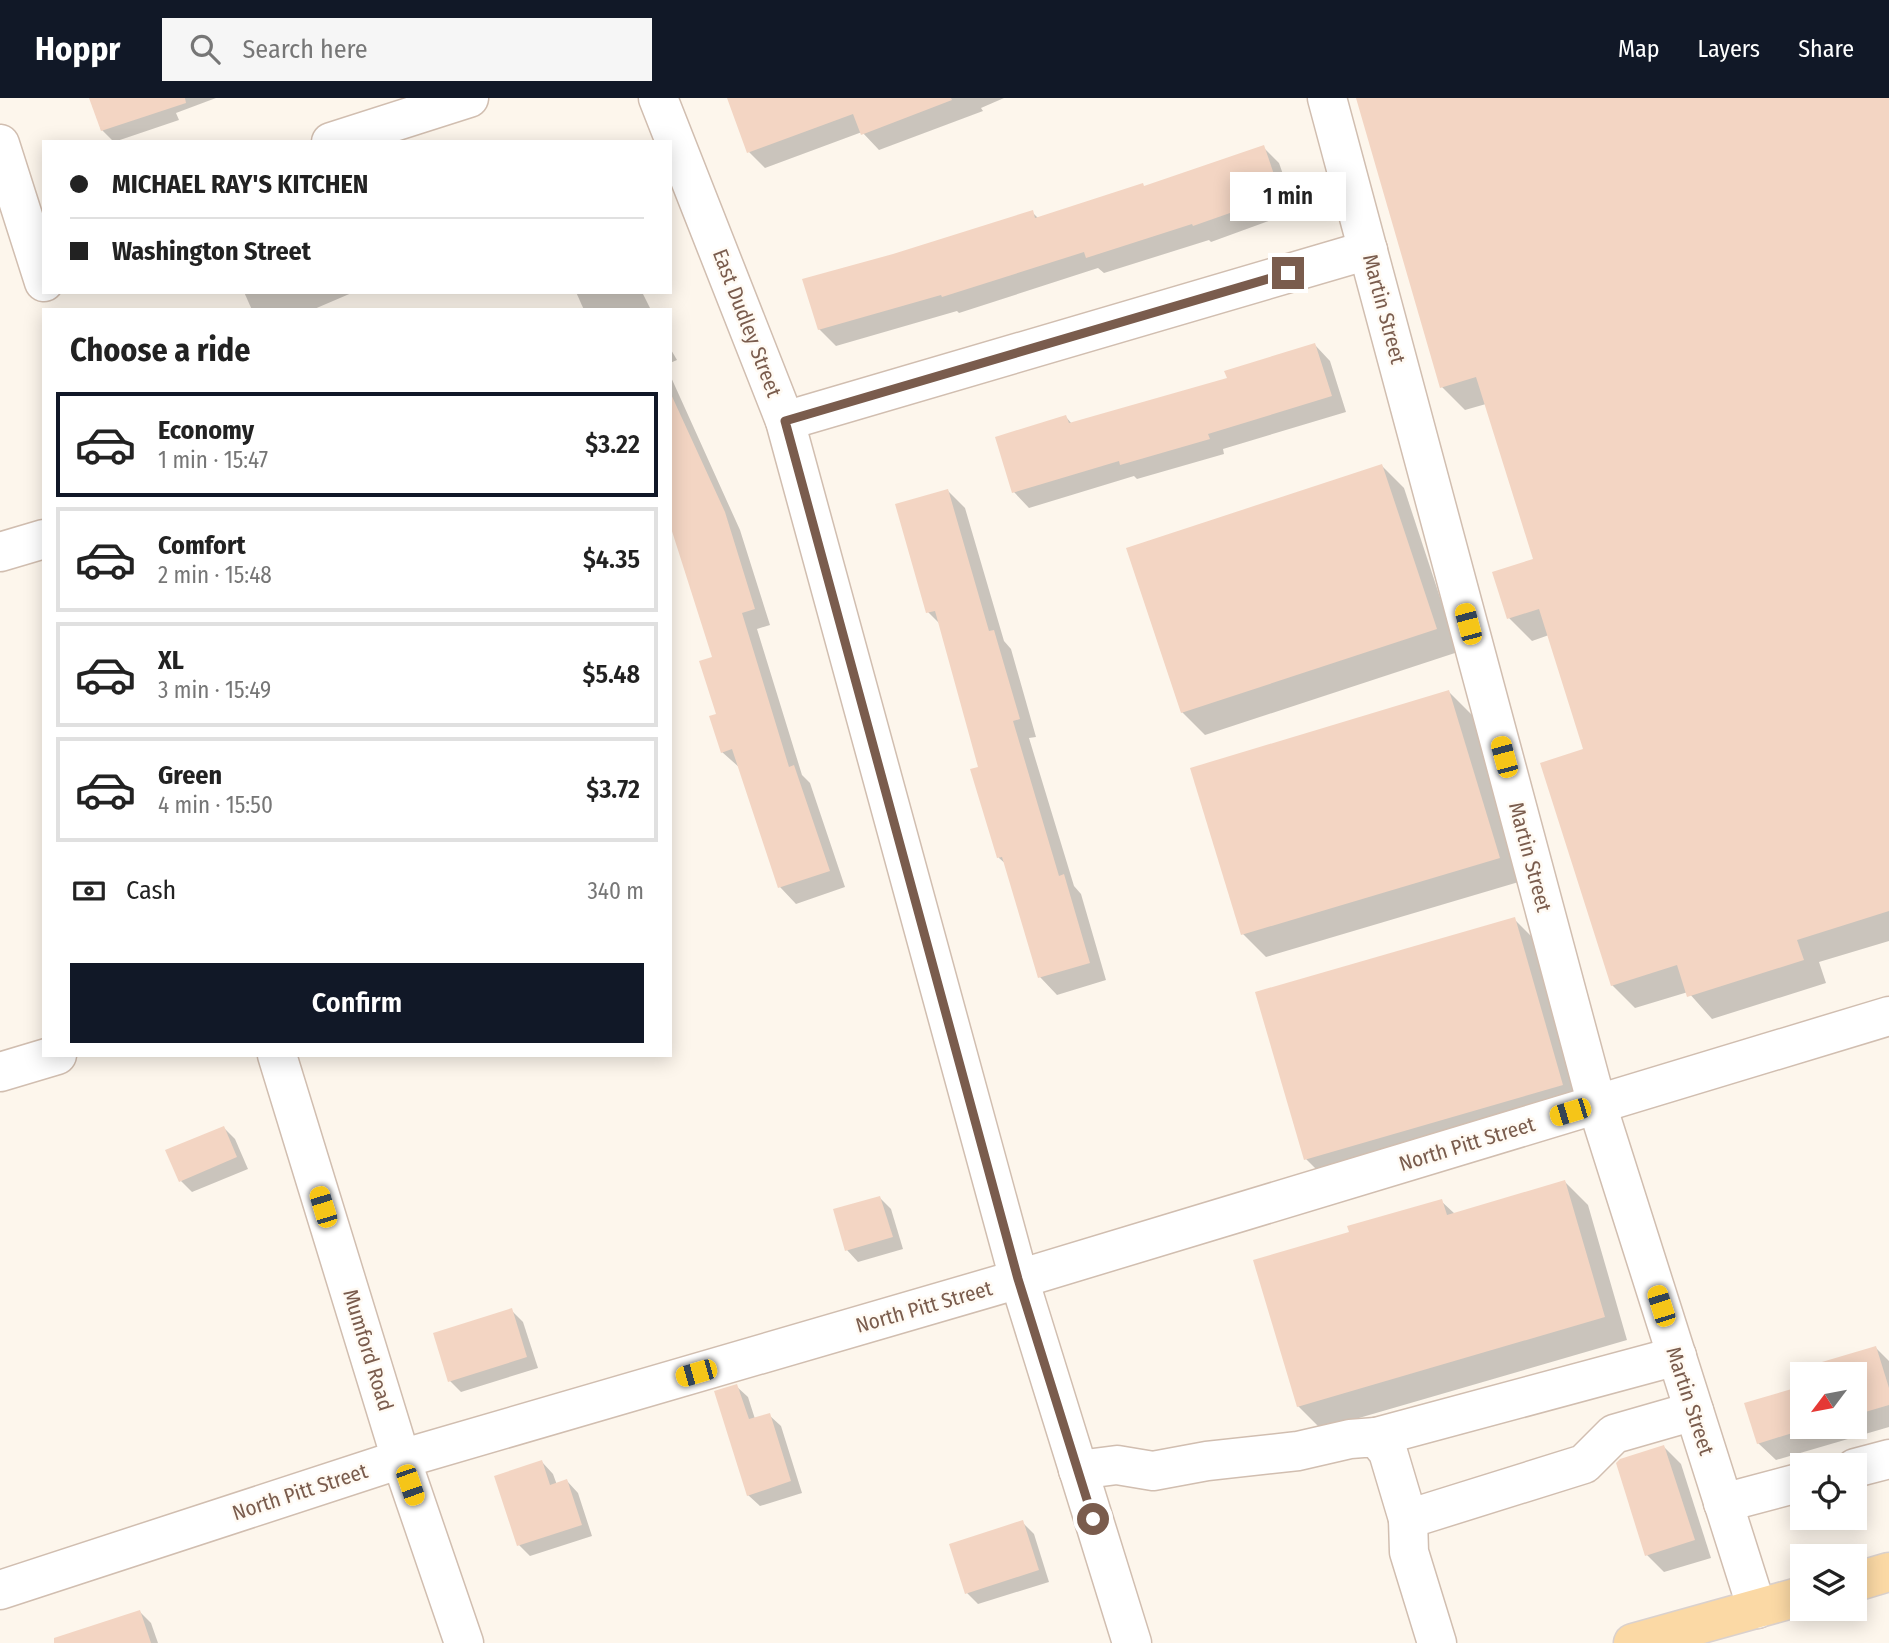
<!DOCTYPE html>
<html lang="en">
<head>
<meta charset="utf-8">
<style>
  :root { --surface:#fff; --page:#f6f6f6; --text:#222; --muted:#767676; --line:#e0e0e0; --accent:#111827 }
  body { margin:0; font-family:"Fira Sans Condensed",sans-serif; background:var(--page); color:var(--text); height:100vh; display:flex; flex-direction:column; font-size:26px; white-space:nowrap }
  * { box-sizing:border-box; margin:0 }
  p { font-size:23px; color:var(--muted) }
  .icon { flex:none; width:38px; height:38px; fill:none; stroke:currentColor; stroke-width:2; stroke-linecap:round; stroke-linejoin:round }
  .map { position:relative; flex:1; overflow:hidden }
  .side { position:absolute; left:42px; top:210px; width:630px; height:749px; display:flex; flex-direction:column; background:var(--surface); border-radius:0px; box-shadow:0 4px 18px #0003 }
  .side>* { flex:none }
  .hud { position:absolute; left:42px; top:42px; width:630px; height:154px; border-radius:0px; box-shadow:0 4px 18px #0003; display:grid; align-content:center; height:154px; padding:0 28px; background:var(--surface) }
  .needle { width:46px; rotate:238deg }
  .tools { position:absolute; left:1790px; top:1264px; display:grid; gap:14px }
  .tools a { display:grid; place-items:center; width:77px; height:77px; border-radius:0px; background:var(--surface); box-shadow:0 4px 18px #0003; font-size:35px }
  .end { position:absolute; width:32px; height:32px; margin:-16px; border:9px solid #7a5c4d; background:#fff; box-shadow:0 0 0 4px #fff }
  .from { border-radius:50% }
  .bubble { position:absolute; height:49px; border-radius:0px; background:var(--surface); box-shadow:0 4px 18px #0003; font-size:23px; font-weight:600; line-height:49px; text-align:center }
  .car { position:absolute; width:21px; height:42px; margin:-21px -10px; border-radius:9px; box-shadow:0 0 5px 2px #0007; background:linear-gradient(#f5c518 24%,#345 0 40%,#f5c518 0 76%,#345 0 86%,#f5c518 0) }
  .hud b { display:flex; align-items:center; gap:24px; height:66px; font-size:26px }
  .hud b+b { border-top:2px solid var(--line) }
  .hud i { width:18px; height:18px; background:var(--text) }
  ul { padding:0; list-style:none }
  li { display:flex; align-items:center; gap:21px; height:105px; margin:0 14px 10px; padding:0 14px; border:4px solid var(--line); border-radius:0px }
  li div { flex:1 }
  li b { display:block; font-size:26px }
  li em { font-style:normal; font-weight:600 }
  li.current { border-color:var(--accent) }
  li>.icon { width:63px; height:63px; stroke-width:1.5 }
  h2 { padding:0 28px; font-size:32px; line-height:84px }
  .pay { display:flex; align-items:center; gap:18px; height:77px; padding:0 28px; font-size:26px }
  .pay p { margin-inline-start:auto }
  .cta { display:flex; gap:14px; margin-top:auto; padding:14px 28px }
  .cta a { flex:1; height:80px; border-radius:0px; background:var(--accent); color:#fff; font-size:28px; font-weight:600; line-height:80px; text-align:center }
  header { display:flex; align-items:center; gap:42px; box-sizing:border-box; height:98px; padding:0 35px; background:var(--accent); color:#fff }
  header strong { font-size:33px }
  nav { display:flex; gap:38px; margin-inline-start:auto; font-size:24px }
  .search { width:490px; height:63px; background:var(--page); display:flex; align-items:center; gap:18px; box-sizing:border-box; padding:0 24px; border-radius:0px; color:var(--muted); font-size:26px }
  .map>svg:first-child { display:block }
</style>
</head>
<body>
<header>
<strong>Hoppr</strong>
<div class="search"><svg class="icon" aria-label="search" viewBox="0 0 24 24"><circle cx="10" cy="10" r="6"/><path d="M15 15l6 6"/></svg>Search here</div>
<nav><a>Map</a><a>Layers</a><a>Share</a></nav>
</header>
<div class="map">
<svg width="1889" height="1545" viewBox="0 0 1889 1545">
  <rect width="100%" height="100%" fill="#fdf6ec"/>
  <!-- shadow -->
  <g fill="#0003" fill-rule="evenodd">
    <path d="M91,0h125l-40,15 3,7 -65,22 -12,-12z"/>
    <path d="M747,0h257l-23,10 2,3 -104,39 -17,-18 -97,36 -16,-16z"/>
    <path d="M1358,0h531v843l-70,21 7,21 -114,36 -24,-27 -53,16 -23,-23 -26,-234 -37,-116 -17,6 -23,-23 26,-58 -49,-156 -21,6 -23,-23z"/>
    <path d="M1263,49l16,16 17,48 -85,31 -2,-2 -105,33 -6,-5 -139,45 -2,-2 -121,35 -17,-17 74,-73 139,-44 6,6 108,-30z"/>
    <path d="M244,194h110l-42,18h-60z"/>
    <path d="M576,194h66l9,18h-67z"/>
    <path d="M1315,247l15,16 16,51 -123,37 1,5 -87,25 -3,-3 -105,32 -15,-16 52,-75 6,7 157,-45z"/>
    <path d="M670,250l7,12 -7,3z"/>
    <path d="M670,277l70,155 30,95 -13,4 45,146 8,8 35,104 -49,17 -16,-17 -40,-119 -18,-16 -8,-94 -44,-167z"/>
    <path d="M1382,368l22,22 54,164 -253,83 -23,-23z"/>
    <path d="M948,393l17,17 39,133 7,8 25,88 -7,1 45,148 7,8 25,86 -49,15 -17,-18 -33,-112 -8,-7 -19,-90 -40,-144 -12,-12z"/>
    <path d="M1449,594l23,23 50,166 -256,76 -23,-23z"/>
    <path d="M1514,821l23,23 48,166 -256,74 -23,-23z"/>
    <path d="M224,1030l11,11 13,30 -56,23 -11,-11z"/>
    <path d="M1565,1084l23,23 39,135 -306,89 -23,-23 53,-172 90,-33 14,13z"/>
    <path d="M880,1100l11,11 12,40 -45,13 -11,-12z"/>
    <path d="M511,1212l12,12 15,46 -77,24 -11,-11z"/>
    <path d="M1876,1250l13,13v66l-113,33 -18,-17 43,-55 -6,-17zM1802,1276h53v52h-53z"/>
    <path d="M736,1288l12,11 7,22 14,-4 12,11 21,67 -42,13 -12,-11z"/>
    <path d="M1664,1349l17,17 30,94 -47,14 -17,-17z"/>
    <path d="M542,1364l11,12 4,11 10,-4 11,12 14,43 -62,20 -11,-11z"/>
    <path d="M1022,1424l12,12 15,48 -71,22 -11,-11z"/>
    <path d="M140,1514l11,11 7,20h-91z"/>
  </g>
  <!-- building -->
  <g fill="#f3d5c3">
    <path d="M89,0h96l1,5 -85,28z"/>
    <path d="M727,0h224l1,2 -91,35 -8,-21 -106,39z"/>
    <path d="M1356,0h533v813l-92,29 7,20 -117,37 -10,-32 -66,21 -71,-223 43,-14 -44,-140 -32,10 -15,-47 41,-13 -57,-182 -36,11z"/>
    <path d="M1264,47l17,50 -88,31 -1,-2 -106,34 -2,-6 -142,45 -1,-2 -123,35 -16,-51 91,-25 140,-44 2,8 108,-35 1,3z"/>
    <path d="M1315,245l17,53 -124,38 2,5 -90,26 -1,-4 -107,32 -17,-56 71,-22 3,8 158,-45 -3,-7z"/>
    <path d="M670,294l55,120 30,97 -13,4 47,154 5,-2 36,106 -52,17 -46,-139 -11,4 -12,-37 7,-2 -17,-53 13,-4 -42,-132z"/>
    <path d="M1382,366l55,165 -256,84 -55,-165z"/>
    <path d="M948,391l41,142 5,-1 26,89 -7,2 46,155 5,-2 26,89 -52,15 -36,-121 -5,1 -27,-89 8,-2 -43,-156 -9,2 -31,-109z"/>
    <path d="M1449,592l51,168 -259,77 -51,-167z"/>
    <path d="M1515,819l48,168 -259,75 -49,-168z"/>
    <path d="M224,1028l13,31 -58,25 -14,-32z"/>
    <path d="M1565,1082l40,137 -308,90 -44,-147 96,-28 -2,-6 95,-27 5,16z"/>
    <path d="M880,1098l13,41 -48,14 -12,-42z"/>
    <path d="M512,1210l15,49 -79,25 -15,-49z"/>
    <path d="M1876,1248l13,42v17l-34,10v-41h-49l-1,-7z"/>
    <path d="M737,1286l12,35 21,-6 21,68 -44,15 -33,-105z"/>
    <path d="M1802,1288v44l-45,14 -13,-41z"/>
    <path d="M1664,1347l31,95 -50,16 -29,-93 4,-4z"/>
    <path d="M542,1362l8,25 17,-6 15,46 -65,21 -23,-70z"/>
    <path d="M1023,1422l16,50 -74,24 -16,-50z"/>
    <path d="M140,1512l11,33h-97v-5z"/>
  </g>
  <g fill="none" stroke-linecap="round" stroke-linejoin="round">
    <!-- minor casing -->
    <g stroke="#d1beb0" stroke-width="41">
      <g id="minor">
        <path d="M658,0l127,323 234,858 113,364"/>
        <path d="M1327,0l270,1007 160,504"/>
        <path d="M331,44l138,-44"/>
        <path d="M0,46l44,138"/>
        <path d="M785,323l583,-171"/>
        <path d="M0,454l44,-13"/>
        <path d="M277,957l124,404 63,184"/>
        <path d="M0,974l57,-17"/>
        <path d="M1376,1339l301,-81"/>
        <path d="M1855,1370l34,-9"/>
        <path d="M1078,1372l39,-5 36,6 54,-10 91,-10 52,-12 26,-2 12,15 20,67"/>
        <path d="M1723,1405l79,-21"/>
        <path d="M0,1492l401,-131 618,-180 870,-263"/>
        <path d="M1437,1545l-28,-91 -1,-33 176,-55 30,-30 80,-23"/>
      </g>
    </g>
    <!-- major casing -->
    <g stroke="#dad1cd" stroke-width="41">
      <g id="major">
        <path d="M1855,1484l34,-10"/>
        <path d="M1633,1545l169,-47"/>
      </g>
    </g>
    <!-- minor -->
    <use href="#minor" stroke="#fff" stroke-width="38"/>
    <!-- major -->
    <use href="#major" stroke="#fbd9a5" stroke-width="38"/>
  </g>
  <g fill="none" stroke-linecap="round" stroke-linejoin="round">
    <!-- route -->
    <path stroke="#7a5c4d" stroke-width="9" d="M1093,1421l-75,-240 -233,-858 503,-148"/>
  </g>
  <g text-anchor="middle" stroke-width="5" stroke-linejoin="round" paint-order="stroke">
    <!-- street labels -->
    <g font-size="21" fill="#7a5c4d" stroke="#fffaf3">
      <text transform="translate(1384 211) rotate(75)" y="7">Martin Street</text>
      <text transform="translate(747 225) rotate(69)" y="7">East Dudley Street</text>
      <text transform="translate(1530 759) rotate(75)" y="7">Martin Street</text>
      <text transform="translate(1467 1046) rotate(-17)" y="7">North Pitt Street</text>
      <text transform="translate(924 1209) rotate(-16)" y="7">North Pitt Street</text>
      <text transform="translate(368 1252) rotate(73)" y="7">Mumford Road</text>
      <text transform="translate(1690 1303) rotate(72)" y="7">Martin Street</text>
      <text transform="translate(300 1394) rotate(-18)" y="7">North Pitt Street</text>
    </g>
  </g>
</svg>
<div class="tools">
<a><svg class="needle" viewBox="-14 -14 28 28"><path d="M0-13l5 13h-10z" fill="#e53935"/><path d="M0 13l5-13h-10z" fill="#767676"/></svg></a>
<a><svg class="icon" aria-label="locate" viewBox="0 0 24 24"><circle cx="12" cy="12" r="6"/><path d="M12 2v4M12 18v4M2 12h4M18 12h4"/></svg></a>
<a><svg class="icon" aria-label="layers" viewBox="0 0 24 24"><path d="M12 4l9 5-9 5-9-5zM3 14l9 5 9-5"/></svg></a>
</div>
<i class="end from" style="left:1093px;top:1421px"></i>
<i class="end" style="left:1288px;top:175px"></i>
<div class="bubble" style="left:1230px;top:74px;width:116px">1 min</div>
<i class="car" style="left:1468px;top:526px;rotate:345deg"></i>
<i class="car" style="left:1504px;top:659px;rotate:345deg"></i>
<i class="car" style="left:1570px;top:1014px;rotate:253deg"></i>
<i class="car" style="left:323px;top:1109px;rotate:343deg"></i>
<i class="car" style="left:1661px;top:1208px;rotate:342deg"></i>
<i class="car" style="left:696px;top:1275px;rotate:254deg"></i>
<i class="car" style="left:410px;top:1387px;rotate:161deg"></i>
<div class="hud">
<b><i class="from"></i>MICHAEL RAY'S KITCHEN</b>
<b><i></i>Washington Street</b>
</div>
<section class="side">
<h2>Choose a ride</h2>
<ul>
<li class="current"><svg class="icon" aria-label="car" viewBox="0 0 24 24"><path d="M5 17H2v-5l4-1 3-4h7l3 4 3 1v5h-3M9 17h6M6 11h13"/><circle cx="7" cy="17" r="2"/><circle cx="17" cy="17" r="2"/></svg><div><b>Economy</b><p>1 min · 15:47</p></div><em>$3.22</em></li>
<li><svg class="icon" aria-label="car" viewBox="0 0 24 24"><path d="M5 17H2v-5l4-1 3-4h7l3 4 3 1v5h-3M9 17h6M6 11h13"/><circle cx="7" cy="17" r="2"/><circle cx="17" cy="17" r="2"/></svg><div><b>Comfort</b><p>2 min · 15:48</p></div><em>$4.35</em></li>
<li><svg class="icon" aria-label="car" viewBox="0 0 24 24"><path d="M5 17H2v-5l4-1 3-4h7l3 4 3 1v5h-3M9 17h6M6 11h13"/><circle cx="7" cy="17" r="2"/><circle cx="17" cy="17" r="2"/></svg><div><b>XL</b><p>3 min · 15:49</p></div><em>$5.48</em></li>
<li><svg class="icon" aria-label="car" viewBox="0 0 24 24"><path d="M5 17H2v-5l4-1 3-4h7l3 4 3 1v5h-3M9 17h6M6 11h13"/><circle cx="7" cy="17" r="2"/><circle cx="17" cy="17" r="2"/></svg><div><b>Green</b><p>4 min · 15:50</p></div><em>$3.72</em></li>
</ul>
<div class="pay"><svg class="icon" aria-label="cash" viewBox="0 0 24 24"><path d="M3 7h18v10H3z"/><circle cx="12" cy="12" r="2"/></svg>Cash<p>340 m</p></div>
<div class="cta"><a>Confirm</a></div>
</section>
</div>
</body>
</html>
